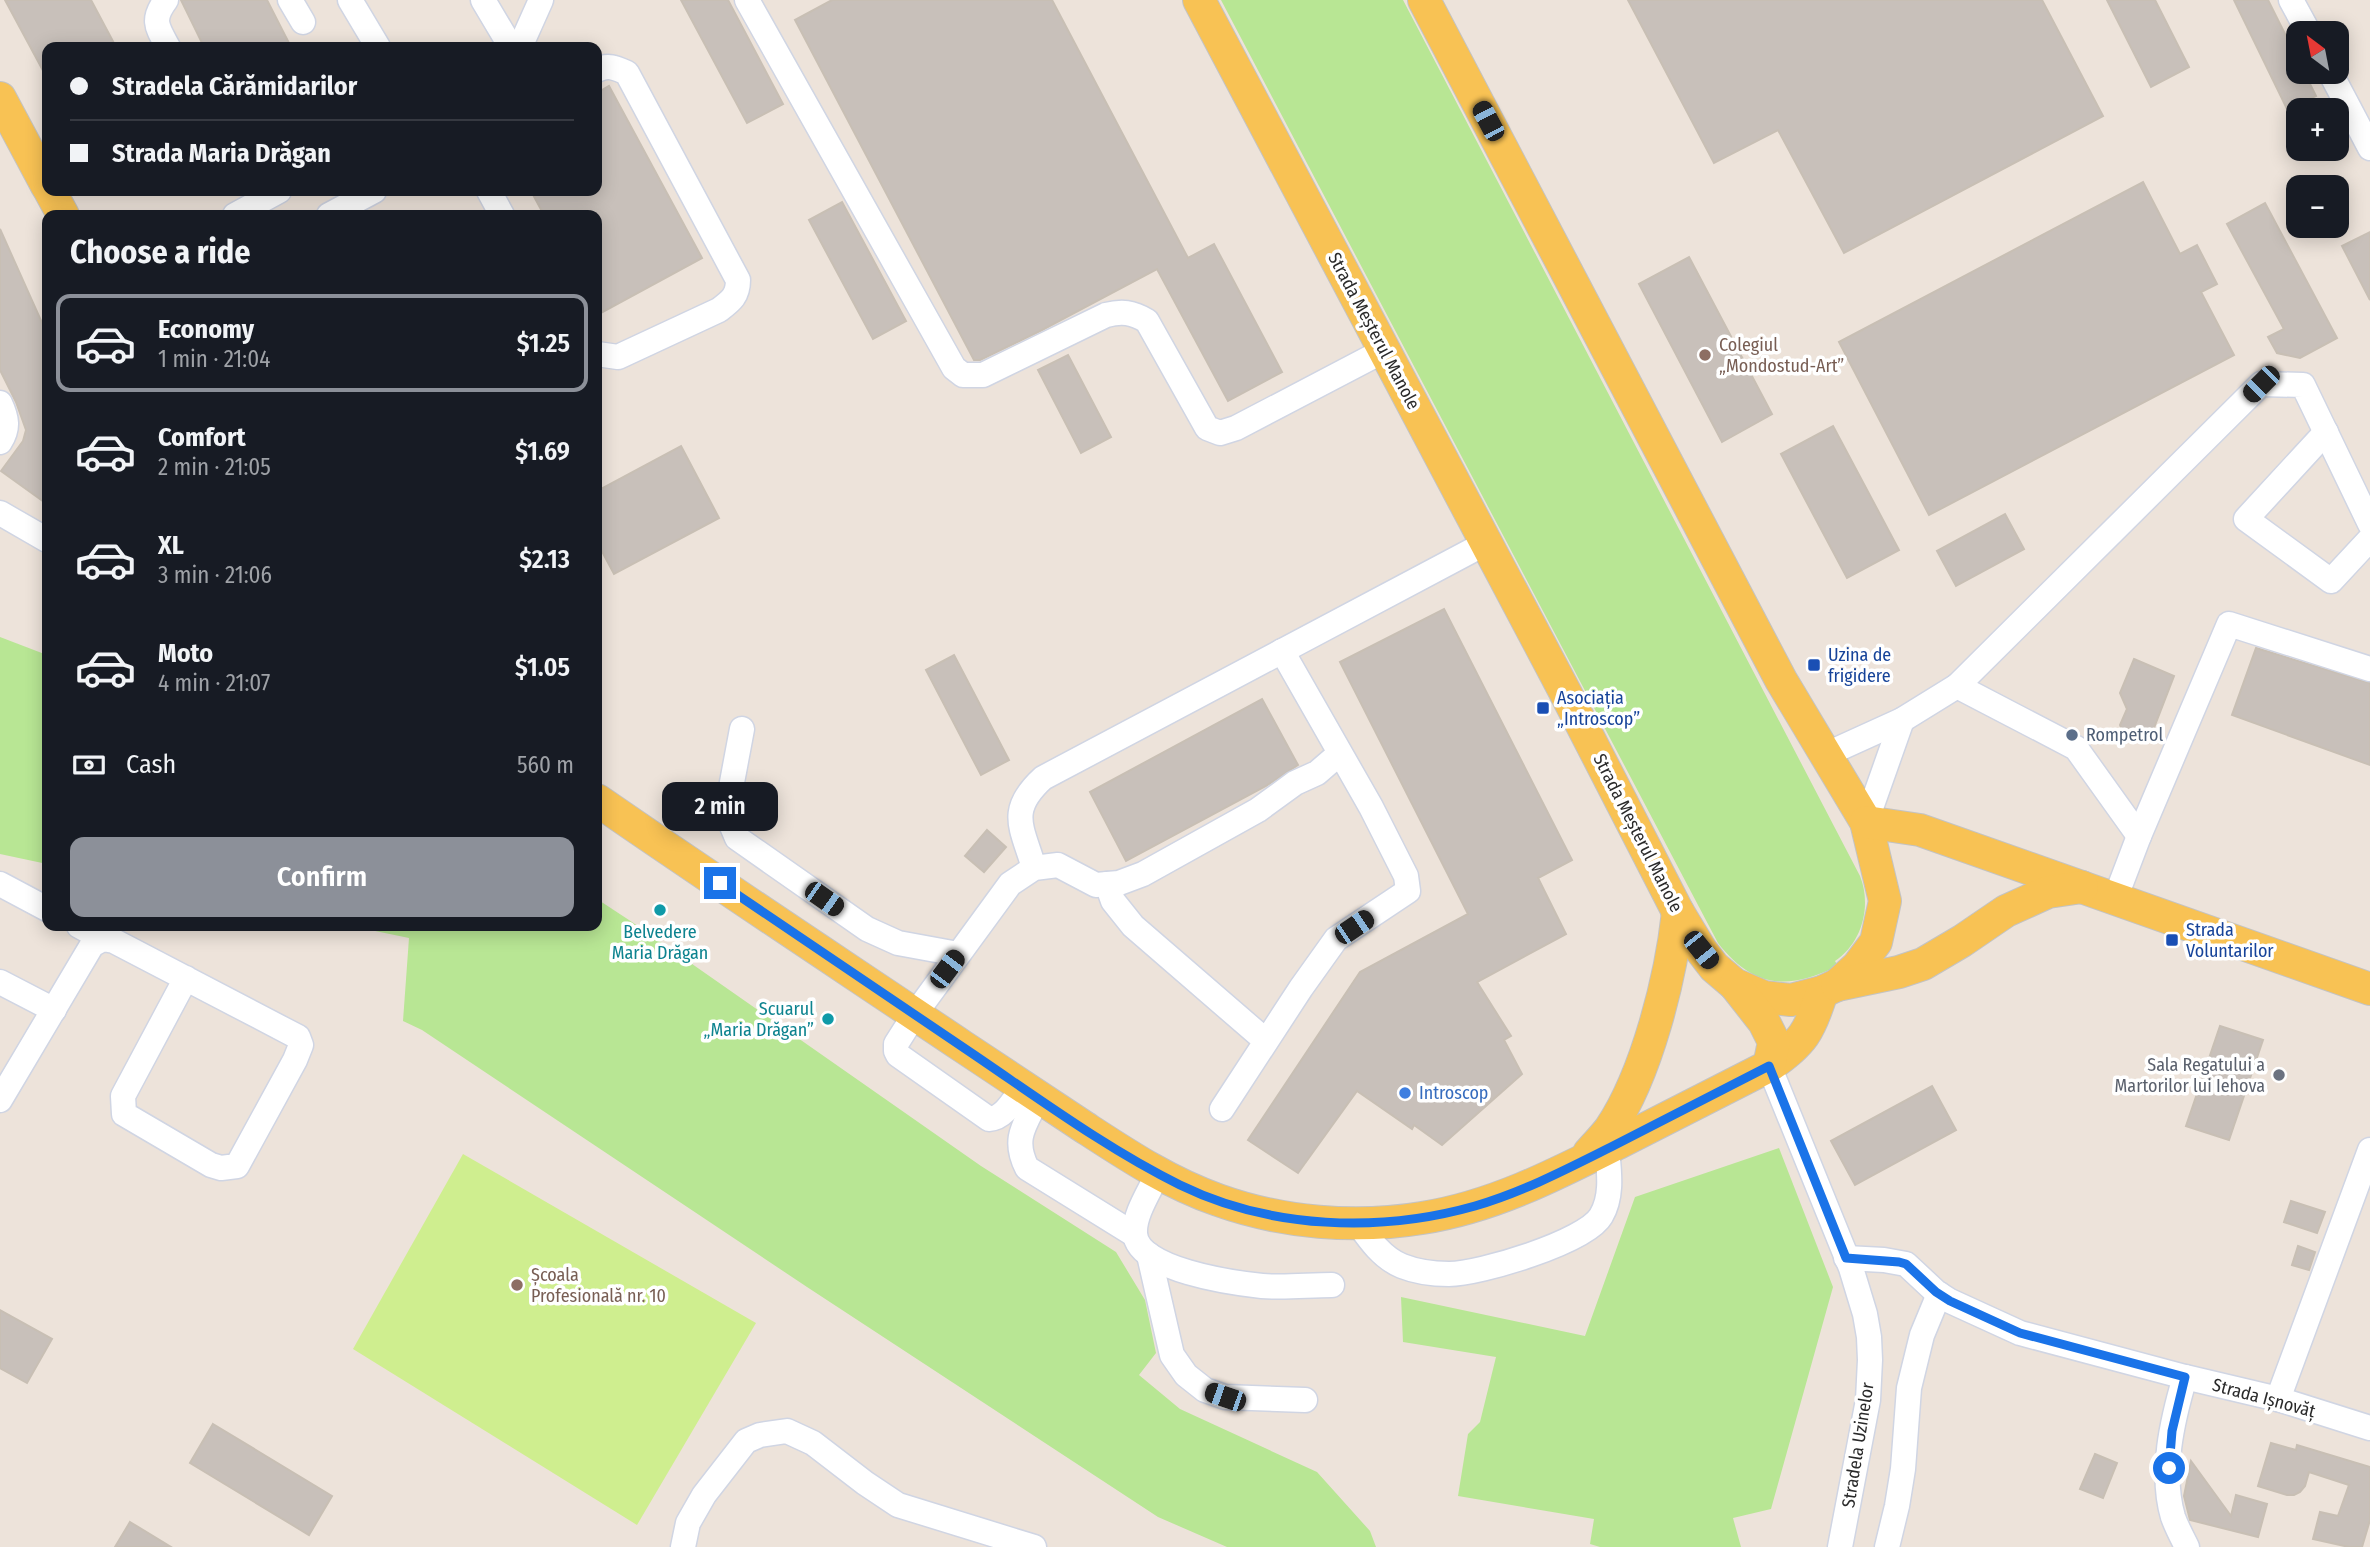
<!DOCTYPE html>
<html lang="en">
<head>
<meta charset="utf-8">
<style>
  :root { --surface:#171b24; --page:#242831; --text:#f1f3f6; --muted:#9ea1a6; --line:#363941; --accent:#8c9099 }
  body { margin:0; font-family:"Fira Sans Condensed",sans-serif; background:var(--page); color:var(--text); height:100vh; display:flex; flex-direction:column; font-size:26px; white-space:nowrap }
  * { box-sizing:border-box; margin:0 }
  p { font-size:23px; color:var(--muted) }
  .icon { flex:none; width:38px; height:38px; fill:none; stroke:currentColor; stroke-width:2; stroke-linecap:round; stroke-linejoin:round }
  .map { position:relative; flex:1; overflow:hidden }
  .drawer { position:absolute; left:42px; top:210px; width:560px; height:721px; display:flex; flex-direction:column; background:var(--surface); border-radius:14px; box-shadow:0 4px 18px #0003 }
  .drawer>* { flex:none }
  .guide { position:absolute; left:42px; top:42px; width:560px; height:154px; border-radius:14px; box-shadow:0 4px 18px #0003; display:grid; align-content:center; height:154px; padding:0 28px; background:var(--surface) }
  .needle { width:46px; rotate:328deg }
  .tools { position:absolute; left:2286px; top:21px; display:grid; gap:14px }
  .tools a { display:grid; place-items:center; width:63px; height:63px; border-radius:14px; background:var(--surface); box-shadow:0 4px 18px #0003; font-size:35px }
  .end { position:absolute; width:32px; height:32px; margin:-16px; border:9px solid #1a73e8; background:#fff; box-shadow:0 0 0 4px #fff }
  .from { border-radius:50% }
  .bubble { position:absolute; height:49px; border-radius:14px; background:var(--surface); box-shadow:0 4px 18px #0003; font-size:23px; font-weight:600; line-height:49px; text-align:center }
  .car { position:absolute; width:21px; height:42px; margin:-21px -10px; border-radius:9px; box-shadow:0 0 5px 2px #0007; background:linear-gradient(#222 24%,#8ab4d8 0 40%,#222 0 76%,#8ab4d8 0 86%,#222 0) }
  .guide b { display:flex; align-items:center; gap:24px; height:66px; font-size:26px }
  .guide b+b { border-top:2px solid var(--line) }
  .guide i { width:18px; height:18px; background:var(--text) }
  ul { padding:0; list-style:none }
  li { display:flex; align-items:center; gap:21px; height:98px; margin:0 14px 10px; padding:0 14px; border:4px solid transparent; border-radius:14px }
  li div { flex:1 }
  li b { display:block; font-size:26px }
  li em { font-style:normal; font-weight:600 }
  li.current { border-color:var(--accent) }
  li>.icon { width:63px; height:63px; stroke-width:1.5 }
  h2 { padding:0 28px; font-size:32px; line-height:84px }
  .pay { display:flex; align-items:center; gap:18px; height:77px; padding:0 28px; font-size:26px }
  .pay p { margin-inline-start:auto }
  .primary-button { display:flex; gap:14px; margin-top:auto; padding:14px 28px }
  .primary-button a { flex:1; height:80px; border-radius:14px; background:var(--accent); color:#fff; font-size:28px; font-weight:600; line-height:80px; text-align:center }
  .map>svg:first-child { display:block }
</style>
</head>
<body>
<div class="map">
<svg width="2370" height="1547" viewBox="0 0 2370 1547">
  <rect width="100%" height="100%" fill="#ede3da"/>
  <!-- green -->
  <g fill="#b8e694">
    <path d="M1221,0h182l457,876c12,30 2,67 -25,85l3,5c-50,24 -84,23 -120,-23z"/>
    <path d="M0,637l47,18v209l-47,-10z"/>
    <path d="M597,899l35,23 349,244 135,86 29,48 11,53 -17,22 41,34 137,63 53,59 6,16h-149l-69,-30 -351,-230 -385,-257 -19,-9 6,-83 -58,-12h246z"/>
    <path d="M1779,1148l54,139 -62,222 -38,9 8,29h-141l-10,-3 4,-25 -136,-23 10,-62 12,-12 16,-65 -93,-15 -2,-45 184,39 50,-139z"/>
  </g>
  <!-- pitch -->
  <path fill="#cfee8f" d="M463,1154l293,169 -119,202 -284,-176z"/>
  <!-- building -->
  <g fill="#c8c0ba" stroke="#c8bfb4" stroke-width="2">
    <path d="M5,0h86l25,47h-69v31z"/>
    <path d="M181,0h86l24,47h-87z"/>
    <path d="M681,0h47l55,104 -36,19z"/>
    <path d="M832,0h220l136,258 26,-14 68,128 -54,29 -71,-132 -115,61 -62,30h-6l-179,-340z"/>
    <path d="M1628,0h414l61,116 -259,137 -66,-123 -64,33z"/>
    <path d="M2107,0h48l34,67 -38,20z"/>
    <path d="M2234,0h34l30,60v12h6l12,24 -29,13z"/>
    <path d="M609,86l93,172 -105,57v-100h-53l-13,-24h66v-98z"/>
    <path d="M2143,182l37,72 17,-9 20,39 -16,8 33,63 -305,160 -90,-173z"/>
    <path d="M842,202l64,119 -33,18 -64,-119z"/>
    <path d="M2265,203l72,135 -37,20 -23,-5 -9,-16 16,-8 -57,-105z"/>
    <path d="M0,229l47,105v170l-46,-33 22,-30 3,-11 -10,-28 -16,-32z"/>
    <path d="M2370,232v68l-28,-54z"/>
    <path d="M1689,257l83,157 -50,28 -83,-158z"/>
    <path d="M1068,355l43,82 -30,16 -43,-83z"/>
    <path d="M1833,426l66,124 -52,28 -66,-124z"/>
    <path d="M681,446l38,72 -105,56 -17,-32v-51z"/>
    <path d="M2005,514l19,35 -68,37 -19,-35z"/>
    <path d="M1444,609l128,251 -34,18 28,56 -89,48 34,54 -7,4 18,34 -80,71 -28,-20 -2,4 -55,-38 -59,82 -50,-33 112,-168 108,-58 -128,-252z"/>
    <path d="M2256,648l114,35v82l-138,-50z"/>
    <path d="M954,655l55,105 -28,15 -55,-105z"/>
    <path d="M2134,659l40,17 -22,57 -6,6 -9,2 -12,-4 -5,-12 7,-16 -7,-16z"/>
    <path d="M1262,699l36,66 -32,21 -140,75 -36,-69z"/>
    <path d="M987,830l19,17 -22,25 -19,-16z"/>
    <path d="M2220,1026l43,14 -34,100 -43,-14z"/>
    <path d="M1932,1086l24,44 -101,55 -24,-44z"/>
    <path d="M2291,1201l34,11 -8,21 -33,-11z"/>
    <path d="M2298,1246l17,6 -6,18 -17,-5z"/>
    <path d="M0,1310l52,29 -25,44 -27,-15z"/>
    <path d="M213,1424l119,72 -23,39 -119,-72z"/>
    <path d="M2271,1443l25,7 1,-5 73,22v53l-8,27h-13l-36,-8 7,-27 18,4 11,-31 -40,-13 -4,14 -5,6 -6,3h-7l-29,-9z"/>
    <path d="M2095,1454l22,9 -14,35 -23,-9z"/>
    <path d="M2191,1461l40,55 5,-21 31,9 -9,33 -68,-17 -6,-24z"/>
    <path d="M130,1522l41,25h-56z"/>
  </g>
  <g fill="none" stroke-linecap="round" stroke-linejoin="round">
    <!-- minor casing -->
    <g stroke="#d0d5e3" stroke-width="27">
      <g id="minor">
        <path d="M166,0c-15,20 -9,27 2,47"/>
        <path d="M290,0l13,22"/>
        <path d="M350,0l28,47"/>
        <path d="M483,0l28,47"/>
        <path d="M747,0l207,368 9,7h20l123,-60c16,-4 26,-3 41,6l60,107 13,5 16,-5 149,-78"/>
        <path d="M2291,0l18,33"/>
        <path d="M520,47l21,-47"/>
        <path d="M597,70c11,-6 19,-2 30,3l111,207c0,16 -7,21 -19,30l-101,47 -21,-3"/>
        <path d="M2330,72l40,76"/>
        <path d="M489,191l13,24"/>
        <path d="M235,215l44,-24"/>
        <path d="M329,215l45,-24"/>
        <path d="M0,403c7,15 9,25 0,39"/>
        <path d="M2326,432l-80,87 85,62 39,-42"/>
        <path d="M0,513l47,27"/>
        <path d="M1957,686l119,62 63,88"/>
        <path d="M742,729l-12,64 -1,26 8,19 130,91 31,14 60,11"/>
        <path d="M1825,755l77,-35 55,-34 304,-302 42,1 67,139"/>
        <path d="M1866,822l36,-102"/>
        <path d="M1034,868c-12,-41 -27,-57 9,-90l443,-235"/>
        <path d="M0,884l47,25"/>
        <path d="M1107,884l6,17 20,25 133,115"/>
        <path d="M2115,899l24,-63 90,-212 141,45"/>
        <path d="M79,926l24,13"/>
        <path d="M0,982l54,28"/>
        <path d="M1769,1066l82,202 14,46 4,23 1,23 -2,40 -28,147"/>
        <path d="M1023,1087c-9,12 -18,31 -34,32l-91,-64 -2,-4v-7l19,-30 95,-130 24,-16 24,-3 38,20 23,-2 24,-9 115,-64 37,-27 22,-10 22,-19"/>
        <path d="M1038,1098c-13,27 -26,40 -11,70l108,67"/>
        <path d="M0,1100l92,-155 11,-6 11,2 184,96 3,8 -6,15 -58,106 -16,2 -10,-3 -87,-51 -1,-18 63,-118"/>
        <path d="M1222,1109l79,-121 35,-49 72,-48 -2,-15 -35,-69 -89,-156"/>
        <path d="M1158,1173c-8,18 -24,41 -23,60 1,37 99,50 127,53 23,2 47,-1 70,-1"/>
        <path d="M1357,1222c12,17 25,36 45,44 15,6 31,8 47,8 30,0 137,-32 152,-58 12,-20 8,-45 6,-67"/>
        <path d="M1149,1255l23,100 14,20 19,15 20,7 80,3"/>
        <path d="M1846,1258l38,2 22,4 30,28 14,9 70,32 165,44 93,22 92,29"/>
        <path d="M2185,1377c-13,44 -25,96 -12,140 4,11 9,20 14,30"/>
        <path d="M2278,1399l92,-249"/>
        <path d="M683,1547l5,-24 16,-28 42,-54 14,-6 27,-4 26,12 52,40 33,22 136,42"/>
        <path d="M1887,1547l10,-41 6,-37 6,-81 13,-53 17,-41"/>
      </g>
    </g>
    <!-- major casing -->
    <g stroke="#c3c3c3" stroke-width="34">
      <g id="major">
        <path d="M1199,0l366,692 113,220 23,38 13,17 20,17 30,13 27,3 31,-8 15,-7 21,-19 18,-24 9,-41 -19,-79 -85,-142 -357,-680"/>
        <path d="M0,98l47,88"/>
        <path d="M50,191l13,24"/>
        <path d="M597,800c120,83 243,164 365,246 40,27 81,54 122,81 43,28 85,56 134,73 64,23 137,29 204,18 71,-11 135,-44 198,-76 50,-25 99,-51 149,-76 34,-23 41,-35 53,-74"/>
        <path d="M1866,822l54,8 450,159"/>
        <path d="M1735,985l29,37 10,20 -5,24"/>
        <path d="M1837,985l62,-13 24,-8 39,-23 44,-30 42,-19 34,-5"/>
        <path d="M1589,1153c7,-8 15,-16 21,-24 37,-55 61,-152 68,-217"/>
      </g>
    </g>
    <!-- minor -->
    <use href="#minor" stroke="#fff" stroke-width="24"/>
    <!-- major -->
    <use href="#major" stroke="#f8c254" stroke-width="32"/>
  </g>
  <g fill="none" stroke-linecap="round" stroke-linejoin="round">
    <!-- route -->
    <path stroke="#1a73e8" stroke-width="9" d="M720,883c84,56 167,113 250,169 68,46 137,97 210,133 90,44 200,48 295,21 48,-14 92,-37 136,-59 52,-27 105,-54 158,-81l77,192 53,4 7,2 30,28 14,9 70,32 165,44 -13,54 -3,37"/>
  </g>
  <!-- markers -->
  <g fill="#8d6e63" stroke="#fff" stroke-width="2.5">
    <circle cx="1705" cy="355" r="7"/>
    <circle cx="517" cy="1285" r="7"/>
  </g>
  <g fill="#1a4fb4" stroke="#fff" stroke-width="2.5">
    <rect x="1807" y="658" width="14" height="14" rx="3.5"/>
    <rect x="1536" y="701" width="14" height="14" rx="3.5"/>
    <rect x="2165" y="933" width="14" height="14" rx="3.5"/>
  </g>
  <circle fill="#5c6f8a" stroke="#fff" stroke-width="2.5" cx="2072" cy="735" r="7"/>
  <g fill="#0f9aa8" stroke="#fff" stroke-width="2.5">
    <circle cx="660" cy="910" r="7"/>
    <circle cx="828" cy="1019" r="7"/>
  </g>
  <circle fill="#6b7280" stroke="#fff" stroke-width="2.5" cx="2279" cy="1075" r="7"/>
  <circle fill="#3f7fe0" stroke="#fff" stroke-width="2.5" cx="1405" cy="1093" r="7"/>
  <g text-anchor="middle" stroke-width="7" stroke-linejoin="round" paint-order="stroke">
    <!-- street labels -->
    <g font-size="18" fill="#2a2a2a" stroke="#fff">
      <text transform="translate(1374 331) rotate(62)" y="6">Strada Meșterul Manole</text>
      <text transform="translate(1638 833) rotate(63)" y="6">Strada Meșterul Manole</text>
      <text transform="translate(2264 1398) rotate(15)" y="6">Strada Ișnovăț</text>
      <text transform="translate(1858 1445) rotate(-81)" y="6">Stradela Uzinelor</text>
    </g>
    <!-- education labels -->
    <g font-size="18" fill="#785e54" stroke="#fff" text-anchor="start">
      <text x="1719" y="351">Colegiul<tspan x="1719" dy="21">„Mondostud-Art”</tspan></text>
      <text x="531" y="1281">Școala<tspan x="531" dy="21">Profesională nr. 10</tspan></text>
    </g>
    <!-- transit labels -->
    <g font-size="18" fill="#164399" stroke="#fff" text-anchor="start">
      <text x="1828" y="661">Uzina de<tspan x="1828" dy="21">frigidere</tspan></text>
      <text x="1557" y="704">Asociația<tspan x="1557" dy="21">„Introscop”</tspan></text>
      <text x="2186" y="936">Strada<tspan x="2186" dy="21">Voluntarilor</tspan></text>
    </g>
    <!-- service labels -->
    <g font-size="18" fill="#4e5e75" stroke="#fff" text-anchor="start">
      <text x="2086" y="741">Rompetrol</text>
    </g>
    <!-- culture labels -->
    <g font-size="18" fill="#0d838f" stroke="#fff">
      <text x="660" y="938">Belvedere<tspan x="660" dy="21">Maria Drăgan</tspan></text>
      <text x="814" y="1015" text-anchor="end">Scuarul<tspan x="814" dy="21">„Maria Drăgan”</tspan></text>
    </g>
    <!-- worship labels -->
    <g font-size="18" fill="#5b616d" stroke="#fff" text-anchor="end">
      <text x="2265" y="1071">Sala Regatului a<tspan x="2265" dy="21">Martorilor lui Iehova</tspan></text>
    </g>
    <!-- shop labels -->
    <g font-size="18" fill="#366cbe" stroke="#fff" text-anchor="start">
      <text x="1419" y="1099">Introscop</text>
    </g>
  </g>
</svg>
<div class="tools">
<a><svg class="needle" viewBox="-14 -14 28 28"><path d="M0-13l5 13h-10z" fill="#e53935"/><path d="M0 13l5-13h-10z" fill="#9ea1a6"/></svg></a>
<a>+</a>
<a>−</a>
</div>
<i class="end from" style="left:2169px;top:1468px"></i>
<i class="end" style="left:720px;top:883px"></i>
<div class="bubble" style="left:662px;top:782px;width:116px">2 min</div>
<i class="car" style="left:1488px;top:121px;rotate:332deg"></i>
<i class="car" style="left:2261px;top:384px;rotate:225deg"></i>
<i class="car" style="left:824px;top:899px;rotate:125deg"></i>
<i class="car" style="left:1354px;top:927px;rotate:56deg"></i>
<i class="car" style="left:1701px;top:950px;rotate:141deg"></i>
<i class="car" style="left:947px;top:969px;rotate:37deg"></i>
<i class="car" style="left:1225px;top:1397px;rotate:289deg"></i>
<div class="guide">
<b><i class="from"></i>Stradela Cărămidarilor</b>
<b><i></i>Strada Maria Drăgan</b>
</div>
<section class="drawer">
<h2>Choose a ride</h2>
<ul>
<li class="current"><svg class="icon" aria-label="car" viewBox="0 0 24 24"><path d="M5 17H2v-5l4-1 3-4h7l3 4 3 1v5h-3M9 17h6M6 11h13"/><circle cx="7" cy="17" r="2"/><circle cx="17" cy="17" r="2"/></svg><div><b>Economy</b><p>1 min · 21:04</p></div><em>$1.25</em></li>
<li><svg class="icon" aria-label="car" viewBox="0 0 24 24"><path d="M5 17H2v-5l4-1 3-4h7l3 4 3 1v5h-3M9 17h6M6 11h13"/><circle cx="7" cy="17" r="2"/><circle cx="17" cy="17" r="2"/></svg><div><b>Comfort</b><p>2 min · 21:05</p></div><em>$1.69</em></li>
<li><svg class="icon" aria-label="car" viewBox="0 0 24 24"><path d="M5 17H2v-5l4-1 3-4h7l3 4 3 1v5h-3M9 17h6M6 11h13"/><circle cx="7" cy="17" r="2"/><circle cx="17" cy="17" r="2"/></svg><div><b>XL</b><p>3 min · 21:06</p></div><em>$2.13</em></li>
<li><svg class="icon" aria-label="car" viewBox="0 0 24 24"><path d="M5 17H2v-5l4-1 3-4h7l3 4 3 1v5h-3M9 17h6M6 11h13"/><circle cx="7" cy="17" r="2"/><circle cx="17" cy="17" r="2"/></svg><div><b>Moto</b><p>4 min · 21:07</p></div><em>$1.05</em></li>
</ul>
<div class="pay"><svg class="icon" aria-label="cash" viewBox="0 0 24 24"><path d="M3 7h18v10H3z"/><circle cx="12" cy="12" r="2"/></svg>Cash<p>560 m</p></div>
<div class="primary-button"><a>Confirm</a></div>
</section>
</div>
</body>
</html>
